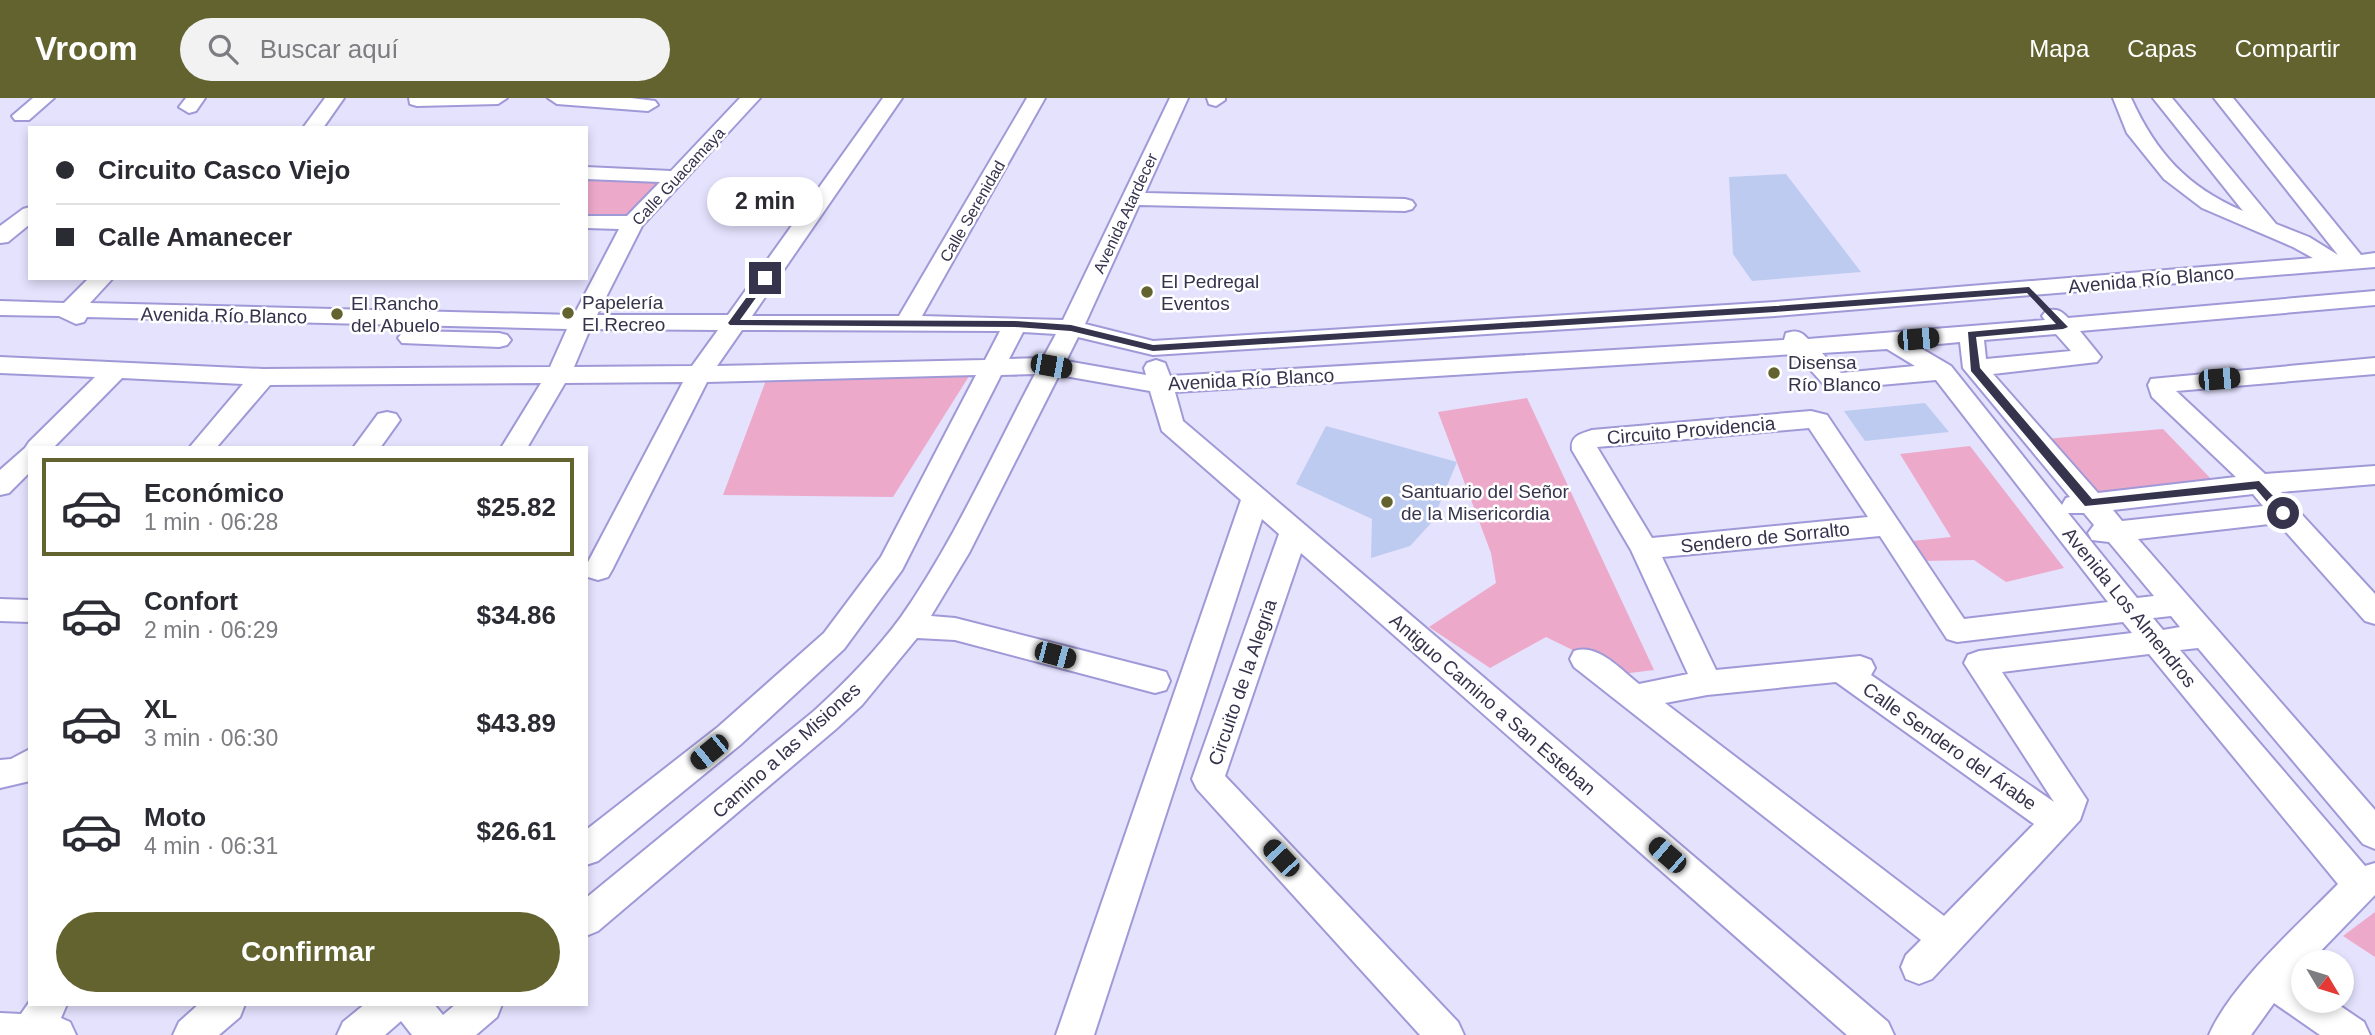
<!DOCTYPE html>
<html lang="es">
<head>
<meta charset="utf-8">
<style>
  :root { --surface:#fff; --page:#f2f2f3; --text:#2b2b33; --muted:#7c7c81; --line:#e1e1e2; --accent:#636330 }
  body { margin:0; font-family:Arial,sans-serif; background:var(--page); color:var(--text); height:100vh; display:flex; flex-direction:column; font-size:26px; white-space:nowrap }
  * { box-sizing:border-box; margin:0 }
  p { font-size:23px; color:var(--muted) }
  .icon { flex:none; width:38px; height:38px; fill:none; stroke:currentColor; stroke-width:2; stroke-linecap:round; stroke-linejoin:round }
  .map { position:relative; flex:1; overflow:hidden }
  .sheet { position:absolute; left:28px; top:348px; width:560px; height:560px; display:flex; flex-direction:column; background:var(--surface); border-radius:0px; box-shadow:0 4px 10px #0003 }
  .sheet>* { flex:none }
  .hud { position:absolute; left:28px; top:28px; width:560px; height:154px; border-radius:0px; box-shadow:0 4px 10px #0003; display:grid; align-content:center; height:154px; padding:0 28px; background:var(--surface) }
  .needle { width:46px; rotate:128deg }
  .buttons { position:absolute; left:2291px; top:852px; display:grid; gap:14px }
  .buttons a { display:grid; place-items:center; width:63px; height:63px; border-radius:50%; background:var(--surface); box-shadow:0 4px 10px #0003; font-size:35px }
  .end { position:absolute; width:32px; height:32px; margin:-16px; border:9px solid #36334d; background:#fff; box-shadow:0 0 0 4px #fff }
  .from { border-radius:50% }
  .bubble { position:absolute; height:49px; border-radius:24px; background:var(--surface); box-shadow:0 4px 10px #0003; font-size:23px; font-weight:700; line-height:49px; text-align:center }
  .car { position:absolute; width:21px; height:42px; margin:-21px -10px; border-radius:9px; box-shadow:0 0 5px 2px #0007; background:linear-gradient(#222 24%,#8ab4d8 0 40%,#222 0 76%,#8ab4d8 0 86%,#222 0) }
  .hud b { display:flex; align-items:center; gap:24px; height:66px; font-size:26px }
  .hud b+b { border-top:2px solid var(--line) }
  .hud i { width:18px; height:18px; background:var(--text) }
  ul { padding:12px 0 0; list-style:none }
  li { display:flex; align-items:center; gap:21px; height:98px; margin:0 14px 10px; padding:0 14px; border:4px solid transparent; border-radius:0px }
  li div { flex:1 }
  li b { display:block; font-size:26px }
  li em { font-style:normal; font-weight:700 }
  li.selected { border-color:var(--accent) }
  li>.icon { width:63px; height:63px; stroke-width:1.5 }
  .action { display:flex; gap:14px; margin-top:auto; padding:14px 28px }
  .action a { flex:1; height:80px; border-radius:42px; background:var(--accent); color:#fff; font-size:28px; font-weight:700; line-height:80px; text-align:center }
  header { display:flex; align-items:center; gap:42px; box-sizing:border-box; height:98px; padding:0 35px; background:var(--accent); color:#fff }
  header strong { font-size:33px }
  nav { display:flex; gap:38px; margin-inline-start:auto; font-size:24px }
  .search { width:490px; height:63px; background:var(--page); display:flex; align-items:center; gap:18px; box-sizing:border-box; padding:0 24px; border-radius:38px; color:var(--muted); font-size:26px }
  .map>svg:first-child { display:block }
</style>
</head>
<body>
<header>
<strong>Vroom</strong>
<div class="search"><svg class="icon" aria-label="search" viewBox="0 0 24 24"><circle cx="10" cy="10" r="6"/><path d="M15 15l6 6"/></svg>Buscar aquí</div>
<nav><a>Mapa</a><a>Capas</a><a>Compartir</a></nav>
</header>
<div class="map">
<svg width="2375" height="937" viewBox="0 0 2375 937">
  <rect width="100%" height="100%" fill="#e4e2fd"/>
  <!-- green -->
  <g fill="#eda9ca">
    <path d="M586,79l79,2 -35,39h-44z"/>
    <path d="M971,275l-78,124 -170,-2 45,-120z"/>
    <path d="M1527,300l127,272 -32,4 -76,-37 -56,31 -61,-41 67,-44 -5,-30 -53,-141z"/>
    <path d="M2163,331l50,52 -120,18 -48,-60z"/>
    <path d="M1970,348l94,122 -58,14 -32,-22 -53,1 -9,-20 39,-4 -51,-83z"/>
    <path d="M2375,814v45l-32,-21z"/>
  </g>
  <!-- building -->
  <g fill="#becbf0">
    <path d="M1786,76l75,98 -109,9 -19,-27 -4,-77z"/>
    <path d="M1925,305l24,29 -84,9 -21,-30z"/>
    <path d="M1326,328l131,36 -25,60 -22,24 -39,12 1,-39 -76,-35z"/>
  </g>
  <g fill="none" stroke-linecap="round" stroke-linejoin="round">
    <!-- minor casing -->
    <g stroke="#a099d7" stroke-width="4">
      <g id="minor">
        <path d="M33,0h21l-25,22h-14l-3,-4z"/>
        <path d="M186,0h19l-9,13 -7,2 -10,-6z"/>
        <path d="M325,0h19l-21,30h-20z"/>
        <path d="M409,0h98l-9,6 -81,2 -7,-2z"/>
        <path d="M548,0h83l24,3 3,4 -10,6 -91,-7z"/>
        <path d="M740,0h20l-118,128 -45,89h131l155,-217h19l-150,218h147l128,-218h18l-123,218 141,4 107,-222h18l-43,95 260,6 7,2 3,4 -3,4 -7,2 -266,-6 -54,119 68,17 622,-39 538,-44 -20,-11 -91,-39 -38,-29 -37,-46 -14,-35h18c25,55 56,89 112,113l-90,-113h19l104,126 33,13 29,18 -124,-157h19l128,157 14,-2v14l-600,49 -622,39 -75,-18 -12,24 80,14 -2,-7 3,-5 9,-3 9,3 5,13 614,-36 2,-7c10,-3 15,-2 22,6l237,-19 -3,-4 4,-5c10,-3 15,-1 22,7l307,-27v14l-295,26 21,26 -4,5 -104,12 105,119 138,-16 -84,-80 -4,-12 3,-6 224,-21v16l-199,17 89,83 110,-8v18l-94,8 94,102v30l-10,-3 -87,-98 -140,16 237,271v39l-12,-5 -165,-196 -18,2 185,216 10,-3v32l-65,67h-7v8l-6,6 6,5v20h30l31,21 6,13h-50l-46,-32 -23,32h-42c22,-51 90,-111 129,-151l-189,-230 -147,18 85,128 -7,20 -11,12 -137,147 -13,5 -13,-5 -5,-12 5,-12 15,-15 -347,-273 -4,-8 4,-8c24,-8 47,19 65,33l49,-10 -57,-124 -59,-100c-2,-14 8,-16 20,-20l219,-19 16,4 137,204 144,-17 -172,-222 -101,9 -9,-2 -30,-33 -621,38 8,29 705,601 6,13h-47l-546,-482 -76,223 233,246 6,13h-44l-223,-246 -5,-10 87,-245 -17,-15 -168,516h-38l185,-535 -79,-69 -12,-40 -91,-16 -90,178 -38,63 24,2 200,51 11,3 4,9 -4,9 -11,3 -200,-53 -38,-2 -55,67 -26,24 -238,202 -12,5v-38l228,-187c31,-28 62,-60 87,-94 53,-76 91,-162 134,-243l-34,1 -99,195 -58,79 -104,96 -142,116 -12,4v-35l132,-103 106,-94 57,-76 95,-182 -269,7 -95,188 -4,7 -10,3 -10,-3 -2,-11 97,-184 -118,1 -38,65h-26l40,-65 -271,2 -54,63h-27l54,-64 -121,-6 -69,70h-23v24l-21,21 -9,2v-25l25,-22 4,-6 66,-65 -95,-4v-16l263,12 287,-2 17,-38 -480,-12 -3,5 -8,2 -17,-8 -59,-1v-14l64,2 25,-25h24l-23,25 484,12 45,-86 -33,-1v-12h41l33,-34 -74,-3v-12l85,4zM590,231l128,1 -26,36 -118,1zM742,232l258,1 -15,29 -268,6zM1023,234l33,2 -13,24 -34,1zM2056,236l15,17 -85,8 -2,-19zM1960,244l3,26 107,129 -4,1 -4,7 -111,-139 -34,-20zM1887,251l28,17 -74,7 -19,-20zM1809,330l59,89 -216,21 -55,-91zM2253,396l10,12 -141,15 -9,-11zM2068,415h16l10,12 -6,8 4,7 17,2 45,54 -17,2zM1880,438l67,103 10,3 166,-20 9,11 -153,18 -11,4 -4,8 90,139 -183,-127 4,-7 -4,-8 -11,-4 -144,14 -54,-113zM2171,518l9,11 -17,3 -10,-12zM1836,584l198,142 -90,92 -279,-213 42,-8z"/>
        <path d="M1207,0h18v2l-9,6 -7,-2z"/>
        <path d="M30,109v17l-22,18 -8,1v-17l23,-17z"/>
        <path d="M410,233l89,2 8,2 4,5 -4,5 -8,2 -97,-4 -4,-5 4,-5z"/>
        <path d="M387,314l9,2 4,6 -20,28h-27l25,-34z"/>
        <path d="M0,501l30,1v22l-30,-1z"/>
        <path d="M30,651v32l-30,7v-28l11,-1z"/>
        <path d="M30,903v3h37l-6,14 9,4 6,13h-76v-22l21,1z"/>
        <path d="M199,906h46l-5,13 -21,18h-46l6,-13z"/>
        <path d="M365,906h69l9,11 13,-11h46l-5,13 -21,18h-64l-11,-14 -16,14h-48l6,-13z"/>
      </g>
    </g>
    <!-- minor -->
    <use href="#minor" fill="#fff" fill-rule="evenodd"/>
  </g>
  <!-- route -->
  <path fill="#36334d" d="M762,178l8,2 -30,42 275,1 56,4 82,20 622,-39 254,-19 39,40 -5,2 -87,8 4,31 112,131 167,-18 30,32 -6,4 -4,-1 -23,-27 -171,17 -114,-135 -3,-39 88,-8 -29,-31 -252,19 -622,39 -82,-20 -56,-4 -285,-2 -2,-2z"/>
  <!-- markers -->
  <g fill="#636330" stroke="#fff" stroke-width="2.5">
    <circle cx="1147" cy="194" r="7"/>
    <circle cx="568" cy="215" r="7"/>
    <circle cx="337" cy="216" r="7"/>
    <circle cx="1774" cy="275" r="7"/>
    <circle cx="1387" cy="404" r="7"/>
  </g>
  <g text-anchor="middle" stroke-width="5" stroke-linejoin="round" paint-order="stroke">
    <!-- far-street labels -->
    <g font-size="16" fill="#36334d" stroke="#fff">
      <text transform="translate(678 78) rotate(-47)" y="6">Calle Guacamaya</text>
      <text transform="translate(972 113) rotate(-60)" y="6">Calle Serenidad</text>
      <text transform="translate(1125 115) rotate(-65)" y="6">Avenida Atardecer</text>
    </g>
    <!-- street labels -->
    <g font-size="19" fill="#36334d" stroke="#fff">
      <text transform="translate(2151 181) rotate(-5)" y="7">Avenida Río Blanco</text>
      <text transform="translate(224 217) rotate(1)" y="7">Avenida Río Blanco</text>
      <text transform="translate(1251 281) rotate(-3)" y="7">Avenida Río Blanco</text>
      <text transform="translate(1691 332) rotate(-5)" y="7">Circuito Providencia</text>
      <text transform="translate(1765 439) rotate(-6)" y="7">Sendero de Sorralto</text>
      <text transform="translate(2130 509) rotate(51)" y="7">Avenida Los Almendros</text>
      <text transform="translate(1242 584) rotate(-71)" y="7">Circuito de la Alegria</text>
      <text transform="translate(1493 606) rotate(41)" y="7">Antiguo Camino a San Esteban</text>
      <text transform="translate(1950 648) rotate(35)" y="7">Calle Sendero del Árabe</text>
      <text transform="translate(786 652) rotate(-42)" y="7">Camino a las Misiones</text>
    </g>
    <!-- poi labels -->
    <g font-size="19" fill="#36334d" stroke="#fff" text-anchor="start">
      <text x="1161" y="190">El Pedregal<tspan x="1161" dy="22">Eventos</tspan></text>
      <text x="582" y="211">Papelería<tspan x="582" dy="22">El Recreo</tspan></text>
      <text x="351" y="212">El Rancho<tspan x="351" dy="22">del Abuelo</tspan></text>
      <text x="1788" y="271">Disensa<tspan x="1788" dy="22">Río Blanco</tspan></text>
      <text x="1401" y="400">Santuario del Señor<tspan x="1401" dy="22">de la Misericordia</tspan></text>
    </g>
  </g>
</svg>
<div class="buttons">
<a><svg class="needle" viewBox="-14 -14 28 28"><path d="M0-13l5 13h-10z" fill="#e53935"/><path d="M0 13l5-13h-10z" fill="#7c7c81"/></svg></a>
</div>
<i class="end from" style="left:2283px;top:415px"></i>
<i class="end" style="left:765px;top:180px"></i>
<div class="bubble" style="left:707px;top:79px;width:116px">2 min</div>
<i class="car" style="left:1918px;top:241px;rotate:85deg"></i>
<i class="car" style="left:1051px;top:268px;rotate:100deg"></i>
<i class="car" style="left:2219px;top:281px;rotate:85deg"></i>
<i class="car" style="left:1055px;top:557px;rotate:105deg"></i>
<i class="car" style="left:709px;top:654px;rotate:231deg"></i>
<i class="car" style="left:1667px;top:757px;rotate:311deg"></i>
<i class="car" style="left:1281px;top:760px;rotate:317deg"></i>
<div class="hud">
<b><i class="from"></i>Circuito Casco Viejo</b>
<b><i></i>Calle Amanecer</b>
</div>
<section class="sheet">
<ul>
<li class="selected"><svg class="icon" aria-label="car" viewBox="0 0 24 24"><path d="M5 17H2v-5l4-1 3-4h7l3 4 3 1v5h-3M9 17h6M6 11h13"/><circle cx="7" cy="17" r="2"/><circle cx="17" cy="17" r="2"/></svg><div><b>Económico</b><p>1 min · 06:28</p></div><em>$25.82</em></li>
<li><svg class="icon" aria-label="car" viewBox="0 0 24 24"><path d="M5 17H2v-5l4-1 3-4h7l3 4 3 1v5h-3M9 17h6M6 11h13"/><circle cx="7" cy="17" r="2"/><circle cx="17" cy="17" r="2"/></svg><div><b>Confort</b><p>2 min · 06:29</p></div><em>$34.86</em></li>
<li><svg class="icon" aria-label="car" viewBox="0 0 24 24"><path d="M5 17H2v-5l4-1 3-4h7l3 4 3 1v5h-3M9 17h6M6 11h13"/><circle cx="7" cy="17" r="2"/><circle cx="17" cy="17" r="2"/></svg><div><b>XL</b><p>3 min · 06:30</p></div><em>$43.89</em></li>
<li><svg class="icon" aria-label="car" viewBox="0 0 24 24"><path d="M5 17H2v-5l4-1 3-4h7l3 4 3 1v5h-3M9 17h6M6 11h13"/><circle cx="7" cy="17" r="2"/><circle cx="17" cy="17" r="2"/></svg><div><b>Moto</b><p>4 min · 06:31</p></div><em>$26.61</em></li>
</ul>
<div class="action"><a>Confirmar</a></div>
</section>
</div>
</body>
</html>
